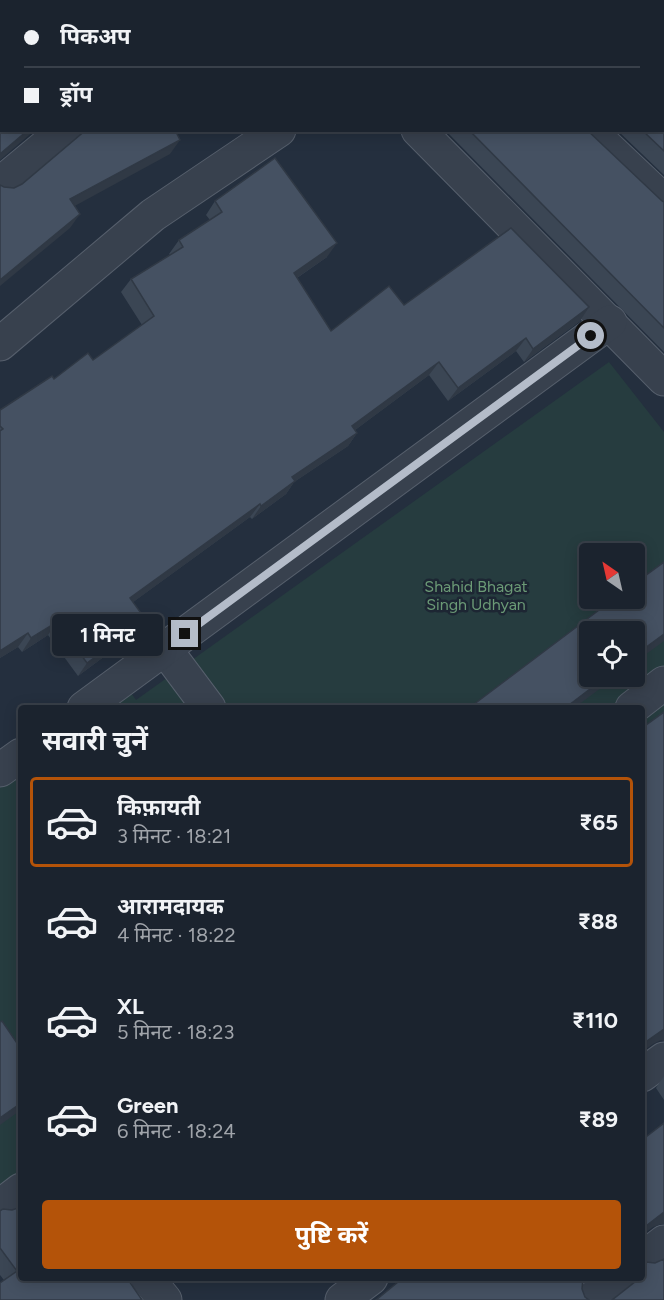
<!DOCTYPE html>
<html lang="hi">
<head>
<meta charset="utf-8">
<style>
  :root { --surface:#1b232e; --page:#242b36; --text:#f1f3f6; --muted:#a0a4aa; --line:#39404a; --accent:#b45309 }
  body { margin:0; font-family:Figtree,"Noto Sans Devanagari",sans-serif; background:var(--page); color:var(--text); height:100vh; display:flex; flex-direction:column; font-size:22px; white-space:nowrap }
  * { box-sizing:border-box; margin:0 }
  p { font-size:20px; color:var(--muted) }
  .icon { flex:none; width:33px; height:33px; fill:none; stroke:currentColor; stroke-width:2; stroke-linecap:round; stroke-linejoin:round }
  .map { position:relative; flex:1; overflow:hidden }
  .side { position:absolute; left:18px; top:705px; width:627px; height:576px; display:flex; flex-direction:column; background:var(--surface); border-radius:6px; box-shadow:0 3px 15px #0003,0 0 0 2px var(--line) }
  .side>* { flex:none }
  .guide { position:absolute; left:0px; top:0px; width:664px; height:132px; box-shadow:0 3px 15px #0003,0 0 0 2px var(--line); display:grid; align-content:center; height:132px; padding:0 24px; background:var(--surface) }
  .needle { width:39px; rotate:326deg }
  .fabs { position:absolute; left:579px; top:543px; display:grid; gap:12px }
  .fabs a { display:grid; place-items:center; width:66px; height:66px; border-radius:6px; background:var(--surface); box-shadow:0 3px 15px #0003,0 0 0 2px var(--line); font-size:30px }
  .end { position:absolute; width:27px; height:27px; margin:-14px; border:8px solid #b4bcc9; background:#111; box-shadow:0 0 0 3px #111 }
  .from { border-radius:50% }
  .bubble { position:absolute; height:42px; border-radius:6px; background:var(--surface); box-shadow:0 3px 15px #0003,0 0 0 2px var(--line); font-size:20px; font-weight:700; line-height:42px; text-align:center }
  .guide b { display:flex; align-items:center; gap:21px; height:57px; font-size:22px }
  .guide b+b { border-top:2px solid var(--line) }
  .guide i { width:15px; height:15px; background:var(--text) }
  ul { padding:0; list-style:none }
  li { display:flex; align-items:center; gap:18px; height:90px; margin:0 12px 9px; padding:0 12px; border:3px solid transparent; border-radius:6px }
  li div { flex:1 }
  li b { display:block; font-size:22px }
  li em { font-style:normal; font-weight:700 }
  li.current { border-color:var(--accent) }
  li>.icon { width:54px; height:54px; stroke-width:1.5 }
  h2 { padding:0 24px; font-size:27px; line-height:72px }
  .button { display:flex; gap:12px; margin-top:auto; padding:12px 24px }
  .button a { flex:1; height:69px; border-radius:6px; background:var(--accent); color:#fff; font-size:24px; font-weight:700; line-height:69px; text-align:center }
  .map>svg:first-child { display:block }
</style>
</head>
<body>
<div class="map">
<svg width="664" height="1300" viewBox="0 0 664 1300">
  <rect width="100%" height="100%" fill="#242f3e"/>
  <!-- green -->
  <g fill="#263c3f" fill-rule="evenodd">
    <path d="M609,362l55,70v301l-22,15v-40h-543l27,-22 10,14zM590,554h44v44h-44zM590,632h44v44h-44z"/>
    <path d="M21,770v412l-21,14v-410z"/>
  </g>
  <g fill="none" stroke-linecap="round" stroke-linejoin="round">
    <!-- street casing -->
    <g stroke="#565f6c" stroke-width="35">
      <g id="street">
        <path d="M323,2l3,-2"/>
        <path d="M581,2l2,-2"/>
        <path d="M418,130l246,249"/>
        <path d="M589,130l75,71"/>
        <path d="M0,184l65,-54"/>
        <path d="M0,344l153,-129 126,-85"/>
        <path d="M165,649l44,59"/>
        <path d="M84,708l526,-386"/>
        <path d="M632,708l32,-25"/>
        <path d="M0,770l21,-15"/>
        <path d="M642,1075l22,-16"/>
        <path d="M0,1206l21,-16"/>
        <path d="M642,1259l22,-17"/>
        <path d="M147,1278l18,22"/>
        <path d="M342,1300l29,-22"/>
        <path d="M590,1300l28,-22"/>
      </g>
    </g>
    <!-- street -->
    <use href="#street" stroke="#38414e" stroke-width="33"/>
  </g>
  <!-- wall -->
  <g fill="#3b4654">
    <path d="M601,0h63v175l-47,-45h46v-128h-62z"/>
    <path d="M445,130h142l75,71 2,1v150z"/>
    <path d="M215,201l112,56 -30,21 34,53 73,-26 176,16 -56,41 -8,-11 -68,50 -19,-26 -74,55 2,3 -9,13 -54,36 -8,12 -34,25 -2,-2 -117,85 3,31 -58,43 -30,-41 -26,17 -4,-5 -18,11v-248l54,-31 39,-19 49,-35 -21,-33 10,-13 39,-24 -1,-1 10,-14 31,-20 -4,-5z"/>
    <path d="M664,1076v24l-8,-12z"/>
    <path d="M0,1211l21,67 -17,2 -4,-5z"/>
    <path d="M646,1262l18,38 -28,-19v-3h6v-9z"/>
  </g>
  <!-- shaded-wall -->
  <g fill="#303945">
    <path d="M284,0h15l-3,2h-14z"/>
    <path d="M28,130h7l-35,30v-6z"/>
    <path d="M180,140l-10,14 -110,60 10,-15z"/>
    <path d="M80,214l-10,14 -70,58v-6z"/>
    <path d="M337,243l-10,14 -42,29 9,-13z"/>
    <path d="M589,307l-9,14 -56,41 9,-13z"/>
    <path d="M526,338l-10,13 -68,50 10,-13z"/>
    <path d="M439,362l-10,13 -86,64 9,-13z"/>
    <path d="M357,433l-9,13 -54,36 -8,12 -34,25 9,-13 31,-29z"/>
    <path d="M260,504l-10,13 -129,94 9,-13z"/>
    <path d="M146,620l-10,13 -58,43 9,-13z"/>
    <path d="M57,622l-9,13 -26,17 9,-14z"/>
    <path d="M28,633l-10,14 -18,11v-7z"/>
    <path d="M664,634v7l-30,22v-7z"/>
    <path d="M607,676h10l-43,32h-9z"/>
    <path d="M664,1029v12l-3,-1 -8,4 -11,8v-6l2,-3z"/>
    <path d="M21,1103v7l-21,15v-7z"/>
    <path d="M664,1212v12h-3l-8,3 -11,8v-6z"/>
  </g>
  <!-- building -->
  <g fill="#455162" stroke="#303945" stroke-width="1.5">
    <path d="M0,0h190l-3,2h-185v128h26l-28,24z"/>
    <path d="M190,0h94l-2,2h-91z"/>
    <path d="M351,0h226l2,2h-227z"/>
    <path d="M605,0h59v151l-22,-21h21v-128h-61z"/>
    <path d="M86,130h89l5,10 -110,59 10,15 -80,66v-95l4,2 10,1 8,-4z"/>
    <path d="M469,130h118l75,71 2,1v126z"/>
    <path d="M275,158l62,85 -43,30 37,58 58,-45 15,19 107,-77 78,79 -56,42 -7,-11 -68,50 -19,-26 -87,64 5,7 -65,44 3,4 -34,25 -1,-2 -130,94 16,22 -59,43 -30,-41 -26,16 -3,-5 -28,18v-220l3,-2 -3,-3v-16l52,-34 2,3 34,-26 5,7 61,-44 -23,-37 52,-32 -4,-7 43,-28 -7,-11z"/>
    <path d="M664,562v72l-30,22v-24h-44v44h17l-42,32h-96l146,-110h19v-14z"/>
    <path d="M664,712v317l-20,14 -2,-3v-283l1,-1 -1,-1v-27z"/>
    <path d="M2,1021l19,28v54l-21,15v-96z"/>
    <path d="M664,1123v89l-22,17v-89z"/>
    <path d="M21,1207v71h106l15,22h-142v-17l17,-12 -17,-23v-37l3,-2 9,1z"/>
    <path d="M664,1259v41h-52l28,-22h2v-3l3,-4 1,-9 9,1z"/>
    <path d="M403,1278h180l-1,11 3,8 4,3h-213z"/>
  </g>
  <g fill="none" stroke-linecap="round" stroke-linejoin="round">
    <!-- route -->
    <path stroke="#b4bcc9" stroke-width="8" d="M185,634l406,-298"/>
  </g>
  <g text-anchor="middle" stroke-width="5" stroke-linejoin="round" paint-order="stroke">
    <!-- park labels -->
    <g font-size="16" fill="#6b9a76" stroke="#1d2633">
      <text x="476" y="592">Shahid Bhagat<tspan x="476" dy="18">Singh Udhyan</tspan></text>
    </g>
  </g>
</svg>
<div class="fabs">
<a><svg class="needle" viewBox="-14 -14 28 28"><path d="M0-13l5 13h-10z" fill="#e53935"/><path d="M0 13l5-13h-10z" fill="#a0a4aa"/></svg></a>
<a><svg class="icon" aria-label="locate" viewBox="0 0 24 24"><circle cx="12" cy="12" r="6"/><path d="M12 2v4M12 18v4M2 12h4M18 12h4"/></svg></a>
</div>
<i class="end from" style="left:591px;top:336px"></i>
<i class="end" style="left:185px;top:634px"></i>
<div class="bubble" style="left:52px;top:614px;width:111px">1 मिनट</div>
<div class="guide">
<b><i class="from"></i>पिकअप</b>
<b><i></i>ड्रॉप</b>
</div>
<section class="side">
<h2>सवारी चुनें</h2>
<ul>
<li class="current"><svg class="icon" aria-label="car" viewBox="0 0 24 24"><path d="M5 17H2v-5l4-1 3-4h7l3 4 3 1v5h-3M9 17h6M6 11h13"/><circle cx="7" cy="17" r="2"/><circle cx="17" cy="17" r="2"/></svg><div><b>किफ़ायती</b><p>3 मिनट · 18:21</p></div><em>₹65</em></li>
<li><svg class="icon" aria-label="car" viewBox="0 0 24 24"><path d="M5 17H2v-5l4-1 3-4h7l3 4 3 1v5h-3M9 17h6M6 11h13"/><circle cx="7" cy="17" r="2"/><circle cx="17" cy="17" r="2"/></svg><div><b>आरामदायक</b><p>4 मिनट · 18:22</p></div><em>₹88</em></li>
<li><svg class="icon" aria-label="car" viewBox="0 0 24 24"><path d="M5 17H2v-5l4-1 3-4h7l3 4 3 1v5h-3M9 17h6M6 11h13"/><circle cx="7" cy="17" r="2"/><circle cx="17" cy="17" r="2"/></svg><div><b>XL</b><p>5 मिनट · 18:23</p></div><em>₹110</em></li>
<li><svg class="icon" aria-label="car" viewBox="0 0 24 24"><path d="M5 17H2v-5l4-1 3-4h7l3 4 3 1v5h-3M9 17h6M6 11h13"/><circle cx="7" cy="17" r="2"/><circle cx="17" cy="17" r="2"/></svg><div><b>Green</b><p>6 मिनट · 18:24</p></div><em>₹89</em></li>
</ul>
<div class="button"><a>पुष्टि करें</a></div>
</section>
</div>
</body>
</html>
